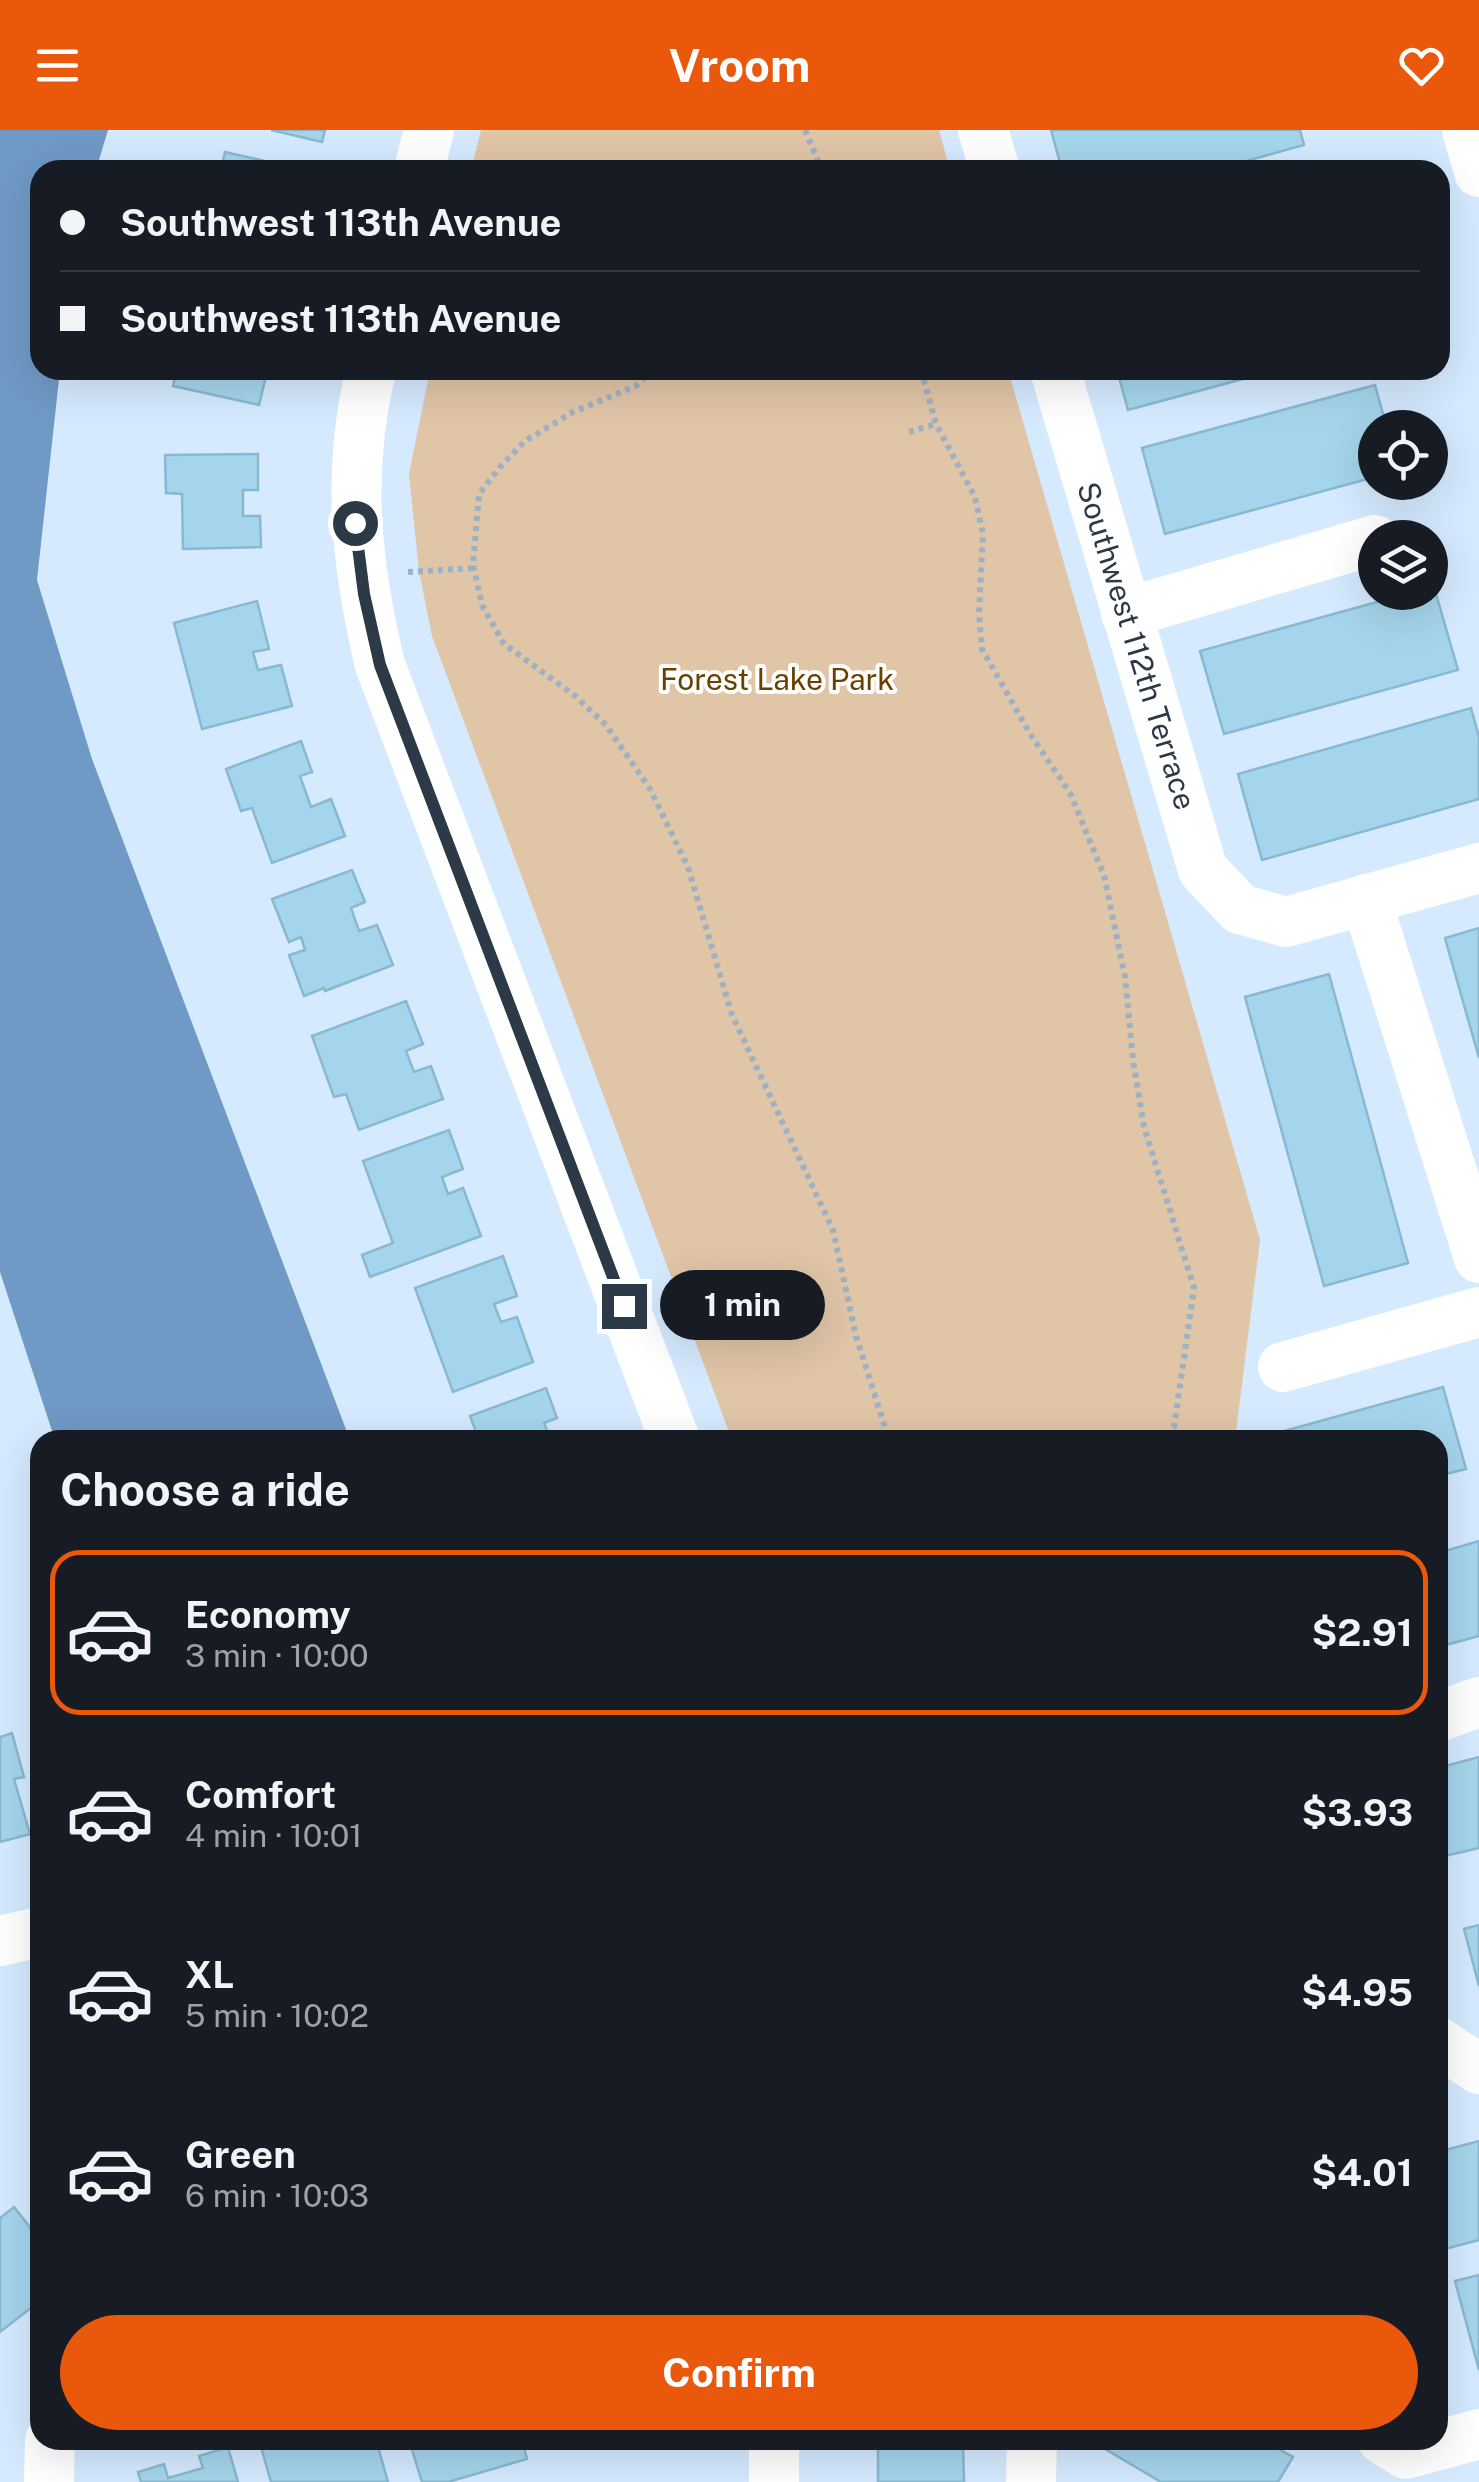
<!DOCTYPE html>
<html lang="en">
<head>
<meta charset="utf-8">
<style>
  :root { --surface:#171b24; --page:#20242c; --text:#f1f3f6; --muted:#9ea1a6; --line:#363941; --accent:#ea580c }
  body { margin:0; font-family:"Public Sans",sans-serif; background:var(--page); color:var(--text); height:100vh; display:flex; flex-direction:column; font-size:38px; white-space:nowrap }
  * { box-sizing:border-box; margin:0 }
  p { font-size:32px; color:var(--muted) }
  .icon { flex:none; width:55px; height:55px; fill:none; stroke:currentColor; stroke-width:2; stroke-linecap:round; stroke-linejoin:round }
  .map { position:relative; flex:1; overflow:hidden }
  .drawer { position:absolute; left:30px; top:1300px; width:1418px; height:1020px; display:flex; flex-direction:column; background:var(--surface); border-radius:30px; box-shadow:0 10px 40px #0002 }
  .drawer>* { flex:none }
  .top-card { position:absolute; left:30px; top:30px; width:1420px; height:220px; border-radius:30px; box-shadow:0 10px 40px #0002; display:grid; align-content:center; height:220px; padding:0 30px; background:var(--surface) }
  .controls { position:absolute; left:1358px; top:280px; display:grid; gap:20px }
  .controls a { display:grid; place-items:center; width:90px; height:90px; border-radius:50%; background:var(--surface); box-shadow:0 10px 40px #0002; font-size:50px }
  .end { position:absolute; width:45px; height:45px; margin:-22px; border:12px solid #2c3947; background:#fff; box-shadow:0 0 0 5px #fff }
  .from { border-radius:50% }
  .bubble { position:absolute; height:70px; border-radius:35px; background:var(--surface); box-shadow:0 10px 40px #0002; font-size:32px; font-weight:700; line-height:70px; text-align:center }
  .top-card b { display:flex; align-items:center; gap:35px; height:95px; font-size:38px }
  .top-card b+b { border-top:2px solid var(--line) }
  .top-card i { width:25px; height:25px; background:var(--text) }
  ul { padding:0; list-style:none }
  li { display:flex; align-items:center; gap:30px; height:165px; margin:0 20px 15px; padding:0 10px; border:5px solid transparent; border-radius:30px }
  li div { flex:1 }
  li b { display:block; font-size:38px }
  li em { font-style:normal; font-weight:700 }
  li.selected { border-color:var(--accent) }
  li>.icon { width:90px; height:90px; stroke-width:1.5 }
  h2 { padding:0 30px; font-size:45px; line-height:120px }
  .button { display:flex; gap:20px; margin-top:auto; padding:20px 30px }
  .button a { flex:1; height:115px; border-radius:60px; background:var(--accent); color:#fff; font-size:40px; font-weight:700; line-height:115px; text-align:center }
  header { display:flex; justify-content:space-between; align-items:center; height:130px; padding:0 30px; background:var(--accent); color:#fff; font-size:45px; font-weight:700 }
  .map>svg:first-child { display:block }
</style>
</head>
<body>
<header><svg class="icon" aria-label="menu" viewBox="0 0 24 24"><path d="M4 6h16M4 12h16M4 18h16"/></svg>Vroom<svg class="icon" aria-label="heart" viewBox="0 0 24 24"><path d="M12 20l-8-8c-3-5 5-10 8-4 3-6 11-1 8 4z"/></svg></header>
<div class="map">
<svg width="1479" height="2352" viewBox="0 0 1479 2352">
  <rect width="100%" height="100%" fill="#d5eaff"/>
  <!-- green -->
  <g fill="#e0c5a7">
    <path d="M481,0h458l11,40h-479z"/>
    <path d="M430,240h578l252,870 -25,200h-503l-300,-804 -13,-65 -10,-97z"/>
  </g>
  <!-- water -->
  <path fill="#6f9ac6" d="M0,0h108l-12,40h-56v200h20l-23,210 55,179 258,681h-295l-55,-168z"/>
  <!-- building -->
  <g fill="#a5d5ec" stroke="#89b9d0" stroke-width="2.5">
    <path d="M271,0h54l-3,12z"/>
    <path d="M1051,0h249l4,15 -90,25h-152z"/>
    <path d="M225,22l79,18h-83z"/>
    <path d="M177,240h77v3l12,3 -7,29 -86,-19z"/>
    <path d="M1117,240h159l-148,40z"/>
    <path d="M1375,255l12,43h-12v49l-210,57 -23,-86z"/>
    <path d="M258,324v36h-15v26h17l1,31 -78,2 -1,-55 -16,-1 -1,-38z"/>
    <path d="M1434,457l24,83 -234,64 -24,-83 213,-59h17v-4z"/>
    <path d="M257,471l12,48 -16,3 5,18 23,-5 11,41 -90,23 -28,-106z"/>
    <path d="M1471,578l8,29v62l-217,61 -24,-86z"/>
    <path d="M301,611l11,31 -12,4 11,31 20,-8 14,37 -73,27 -20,-55 -11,3 -15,-42z"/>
    <path d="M352,740l13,32 -14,6 8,23 18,-6 16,40 -68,26 -1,-3 -20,8 -15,-41 16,-5 -4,-13 -12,5 -17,-43z"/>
    <path d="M1479,798v130l-34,-120z"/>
    <path d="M1329,844l79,289 -84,23 -79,-289z"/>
    <path d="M406,871l17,43 -17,7 8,21 17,-6 12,33 -84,31 -13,-36 -12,3 -22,-61z"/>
    <path d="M449,1000l14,39 -21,8 6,17 15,-6 18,48 -111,41 -8,-22 31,-12 -30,-82z"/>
    <path d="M503,1126l14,40 -23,8 7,18 16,-5 16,45 -80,30 -38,-104z"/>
    <path d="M1443,1257l23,82 -28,7v-36h-163l-2,-6z"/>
    <path d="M546,1258l11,30 -13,5 7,17h-72l-9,-24z"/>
    <path d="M1479,1411v95l-41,11v-94z"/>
    <path d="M12,1603l12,44 -10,2 16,55 -30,8v-105z"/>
    <path d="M1479,1627v91l-34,8 -7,-30v-58z"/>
    <path d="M1479,1795v61l-15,-57z"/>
    <path d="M1479,2011v99l-34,9 -7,-28v-69z"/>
    <path d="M14,2077l26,33v69l-4,-5 -36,28v-114z"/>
    <path d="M1479,2145v95l-24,-89z"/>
    <path d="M269,2310h107l12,42h-117l-11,-39z"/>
    <path d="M409,2310h113l5,19 -79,23h-26z"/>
    <path d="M553,2310h30l-28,8z"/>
    <path d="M878,2310h85l1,42h-86z"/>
    <path d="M1097,2310h166l30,17 -15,25h-117l-66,-39z"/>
    <path d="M228,2317l10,35h-97l-3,-10 26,-8 4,14 35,-10 -4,-12z"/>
  </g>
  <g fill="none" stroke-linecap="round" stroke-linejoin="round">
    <!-- path -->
    <g stroke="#9eb1c3" stroke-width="6" stroke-dasharray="5 5" stroke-linecap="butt">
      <path d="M805,0l13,31 9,9"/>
      <path d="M653,240l-17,16 -63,26 -48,29 -25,26 -21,27 -6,70 9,41 22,39 70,51 32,30 44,64 38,78 44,148 101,215 23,106 33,104"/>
      <path d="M921,240l15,54 39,73 8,37 -4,80 3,35 48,85 40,59 34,82 21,102 8,83 11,67 50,161 -20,139 -9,13"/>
      <path d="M909,302l27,-8"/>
      <path d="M408,442l67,-4"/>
    </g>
    <!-- minor -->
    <g stroke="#fff" stroke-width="50">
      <path d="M983,0l12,40"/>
      <path d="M1467,0l12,42"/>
      <path d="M419,40l10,-40"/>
      <path d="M371,240c-25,103 -15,194 9,295l295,775"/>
      <path d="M1055,240l148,500 37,39 46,13 193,-54"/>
      <path d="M1126,483l249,-73"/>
      <path d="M1366,769l113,359"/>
      <path d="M1283,1237l196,-55"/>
      <path d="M1438,1587l41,-15"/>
      <path d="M0,1811l40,-9"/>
      <path d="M1438,1912l41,27"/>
      <path d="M1383,2310l23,14 73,-20"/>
      <path d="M49,2352l1,-42"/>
      <path d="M774,2352v-42"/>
      <path d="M1031,2352l1,-42"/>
    </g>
  </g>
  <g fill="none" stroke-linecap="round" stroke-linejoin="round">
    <!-- route -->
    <path stroke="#2c3947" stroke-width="12" d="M355,393l9,71 16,71 244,641"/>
  </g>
  <g text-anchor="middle" stroke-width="8" stroke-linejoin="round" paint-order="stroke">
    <!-- street labels -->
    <g font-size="30" fill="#2c3947" stroke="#fff">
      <text transform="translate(1136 516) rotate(73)" y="10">Southwest 112th Terrace</text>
    </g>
    <!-- park labels -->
    <g font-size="30" fill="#684000" stroke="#fff">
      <text x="777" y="560">Forest Lake Park</text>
    </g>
  </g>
</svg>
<div class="controls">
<a><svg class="icon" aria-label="locate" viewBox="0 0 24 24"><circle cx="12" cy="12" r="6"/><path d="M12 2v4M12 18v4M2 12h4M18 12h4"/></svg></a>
<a><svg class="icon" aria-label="layers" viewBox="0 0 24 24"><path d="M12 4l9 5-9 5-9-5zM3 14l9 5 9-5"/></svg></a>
</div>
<i class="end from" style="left:355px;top:393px"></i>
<i class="end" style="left:624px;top:1176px"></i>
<div class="bubble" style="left:660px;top:1140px;width:165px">1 min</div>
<div class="top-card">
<b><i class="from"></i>Southwest 113th Avenue</b>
<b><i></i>Southwest 113th Avenue</b>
</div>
<section class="drawer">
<h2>Choose a ride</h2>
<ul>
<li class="selected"><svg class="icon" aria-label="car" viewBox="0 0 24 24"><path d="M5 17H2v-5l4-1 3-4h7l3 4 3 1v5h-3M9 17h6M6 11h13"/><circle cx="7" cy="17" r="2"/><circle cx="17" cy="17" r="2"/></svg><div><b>Economy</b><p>3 min · 10:00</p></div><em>$2.91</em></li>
<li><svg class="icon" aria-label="car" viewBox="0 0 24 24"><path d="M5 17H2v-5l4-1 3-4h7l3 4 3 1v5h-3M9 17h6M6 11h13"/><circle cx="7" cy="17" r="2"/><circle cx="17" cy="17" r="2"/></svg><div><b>Comfort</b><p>4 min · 10:01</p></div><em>$3.93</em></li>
<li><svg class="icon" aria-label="car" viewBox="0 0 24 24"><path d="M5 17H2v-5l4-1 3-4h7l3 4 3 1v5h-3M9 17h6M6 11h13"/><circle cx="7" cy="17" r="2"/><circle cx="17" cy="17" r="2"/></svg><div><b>XL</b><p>5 min · 10:02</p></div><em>$4.95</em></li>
<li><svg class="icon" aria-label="car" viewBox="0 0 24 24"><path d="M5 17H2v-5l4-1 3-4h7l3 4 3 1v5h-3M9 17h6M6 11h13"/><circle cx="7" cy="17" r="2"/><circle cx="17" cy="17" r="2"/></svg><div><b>Green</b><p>6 min · 10:03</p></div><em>$4.01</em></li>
</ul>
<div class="button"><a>Confirm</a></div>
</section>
</div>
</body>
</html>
